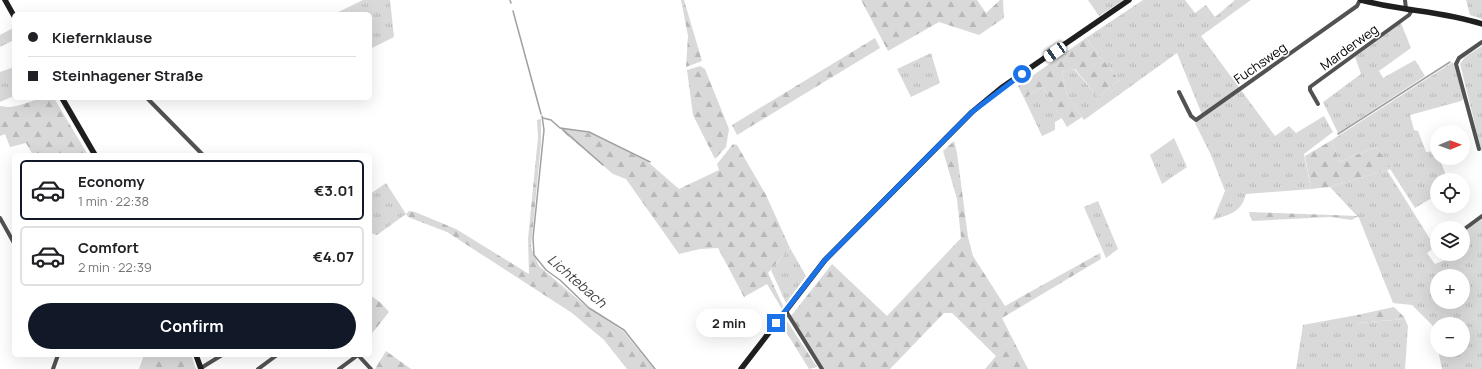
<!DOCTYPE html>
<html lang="en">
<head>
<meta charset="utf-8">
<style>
  :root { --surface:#fff; --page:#f6f6f6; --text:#202124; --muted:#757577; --line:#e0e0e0; --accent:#111827 }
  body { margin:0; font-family:Manrope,sans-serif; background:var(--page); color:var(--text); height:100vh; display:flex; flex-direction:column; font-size:15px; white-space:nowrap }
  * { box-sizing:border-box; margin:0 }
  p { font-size:13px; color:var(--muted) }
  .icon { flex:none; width:22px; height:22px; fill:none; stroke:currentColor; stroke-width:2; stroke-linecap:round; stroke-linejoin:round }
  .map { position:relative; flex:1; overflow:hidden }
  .side { position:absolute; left:12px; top:153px; width:360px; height:204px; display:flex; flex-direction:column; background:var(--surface); border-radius:6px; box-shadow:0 4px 16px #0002 }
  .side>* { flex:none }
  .guide { position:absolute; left:12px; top:12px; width:360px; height:88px; border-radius:6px; box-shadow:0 4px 16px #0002; display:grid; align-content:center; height:88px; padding:0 16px; background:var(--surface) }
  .needle { width:26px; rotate:89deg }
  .fabs { position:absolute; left:1430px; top:125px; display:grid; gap:8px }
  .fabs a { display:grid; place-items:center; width:40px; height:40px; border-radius:50%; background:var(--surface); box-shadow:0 4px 16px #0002; font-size:20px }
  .end { position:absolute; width:18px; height:18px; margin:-9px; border:5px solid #1a73e8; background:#fff; box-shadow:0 0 0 2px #fff }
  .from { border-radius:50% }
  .bubble { position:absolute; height:28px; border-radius:14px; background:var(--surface); box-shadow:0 4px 16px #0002; font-size:13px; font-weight:700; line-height:28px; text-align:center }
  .car { position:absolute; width:12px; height:24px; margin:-12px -6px; border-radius:5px; box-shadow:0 0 3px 1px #0007; background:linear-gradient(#fff 24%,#345 0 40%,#fff 0 76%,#345 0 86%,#fff 0) }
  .guide b { display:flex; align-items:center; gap:14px; height:38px; font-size:15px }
  .guide b+b { border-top:1px solid var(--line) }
  .guide i { width:10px; height:10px; background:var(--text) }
  ul { padding:7px 0 0; list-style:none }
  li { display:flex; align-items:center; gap:12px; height:60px; margin:0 8px 6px; padding:0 8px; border:2px solid var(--line); border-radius:6px }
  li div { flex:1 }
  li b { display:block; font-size:15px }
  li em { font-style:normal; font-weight:700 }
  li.on { border-color:var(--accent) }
  li>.icon { width:36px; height:36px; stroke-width:1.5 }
  .action { display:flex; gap:8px; margin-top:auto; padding:8px 16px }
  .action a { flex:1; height:46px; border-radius:24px; background:var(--accent); color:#fff; font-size:16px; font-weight:700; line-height:46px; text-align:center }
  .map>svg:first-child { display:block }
</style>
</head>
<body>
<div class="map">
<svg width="1482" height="369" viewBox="0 0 1482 369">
  <defs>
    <pattern id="grass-tufts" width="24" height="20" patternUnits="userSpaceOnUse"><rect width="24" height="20" fill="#d9d9d9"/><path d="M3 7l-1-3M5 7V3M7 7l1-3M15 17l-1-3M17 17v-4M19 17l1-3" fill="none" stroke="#b8b8b8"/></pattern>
    <pattern id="forest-firs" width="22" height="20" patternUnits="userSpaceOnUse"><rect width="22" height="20" fill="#d9d9d9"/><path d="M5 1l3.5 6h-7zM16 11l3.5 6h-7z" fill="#b8b8b8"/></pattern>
  </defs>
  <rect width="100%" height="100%" fill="#fff"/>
  <!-- grass -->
  <g fill="url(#grass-tufts)" fill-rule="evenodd">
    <path d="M363,0h27l4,37 -24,12v-35h-36z"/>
    <path d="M1088,0h36l-25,16z"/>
    <path d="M1143,0h42l10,13 11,-8 9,12 20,-17h16l-50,36 74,100 14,-10 7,7 28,-17 9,16 -29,22 7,35 -65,5c-5,19 -16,20 -33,26l12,-29 -14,-36 -16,-32 8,-6 -26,-64 -93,67 -17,-25 -5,-23 12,-3 24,28 21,-17 -33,-42z"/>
    <path d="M1466,0h16v19l-12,-4z"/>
    <path d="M1401,23l10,25 -32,23 4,7 32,-18 10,16 -87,57 -15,-31 38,-28 -6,-17z"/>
    <path d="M13,28l1,12 -14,7v-12z"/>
    <path d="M1482,46v107l-22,-89 5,-7z"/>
    <path d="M931,53l9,30 -29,14 -14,-28z"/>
    <path d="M1453,62l11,36 -3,3 -51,14 4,15 4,1 8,21 10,-1 1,7h2l9,22h-11v15l-22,13 -39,-61 -37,15 -7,-22z"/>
    <path d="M14,67v29l-14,6v-30z"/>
    <path d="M1043,87l19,31 -7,4v8l-13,6 -18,-38z"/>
    <path d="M1174,138l13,29 -25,17 -12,-29z"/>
    <path d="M1387,170l48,77 -8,6 8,11 20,-8v-2h8v-22l19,-13v150h-40l-4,-19h25v-26h-26v21l-4,-19 -21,-21 -19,-2 -34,-85 -29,-31zM1437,276h26v26h-26z"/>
    <path d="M386,183l20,31 -29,21 -4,-1 -3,-4v-36z"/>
    <path d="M1098,201l20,48 -12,9 -22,-51z"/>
    <path d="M790,248l16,28 -20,27 -15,-33z"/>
    <path d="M1357,315l1,8 46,-4v-2l4,9 -3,43h-109l7,-44z"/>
  </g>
  <!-- forest -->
  <g fill="url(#forest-firs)">
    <path d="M681,0h3l18,61 -16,6 2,-31z"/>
    <path d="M861,0h116l9,13 14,-13h3l1,18 -25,17 -40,-13 -51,29z"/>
    <path d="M875,38l5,10 -143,87 -5,-10z"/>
    <path d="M1086,38l33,42 -21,17 -23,-28 -13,3 5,23 15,22 -15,10 -24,-40 -19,11 -6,-12z"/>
    <path d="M700,66l5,3 24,60 -3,18 -11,12 -22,-44 -6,-45z"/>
    <path d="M41,98h13l34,57h-55l-7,-12 -16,4 -5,-13 -5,2v-30c13,4 28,-4 41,-8z"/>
    <path d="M541,119v24l-10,104 8,19 49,42 35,23 31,38h-27l-23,-29 -32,-27 -125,-81 -39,-15 -2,-3 3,-3 6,1 41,17 73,45 -1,-35 10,-102 -1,-17z"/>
    <path d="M563,128l26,5 59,29 31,27 40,-19 -2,-6 16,-20 4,1 29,50 24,53 -22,25 15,33 -1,3 -15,-25 -23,13 -26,-49 -18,1 -21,5 -53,-75 -13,-5 -51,-43z"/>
    <path d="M1332,140l7,22 37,-15 15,22 -61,18 -19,2 -6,-33z"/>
    <path d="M954,141l3,12 11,84 5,19 32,50 95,-53 1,6 -99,59 26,51h-43l11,-13 -44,-43h-8l-54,56h-66l-33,-53 41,-52 55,52 74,-78 -4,-39 -14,-48z"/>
    <path d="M1249,212l109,4 -6,4 -22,-3 -78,4z"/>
    <path d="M370,295l11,8 8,9 -19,24z"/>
    <path d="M1394,307l10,10v2l-47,4v-8z"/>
    <path d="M787,321l30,46 -8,2 -26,-42z"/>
    <path d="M386,351l25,18h-36z"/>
    <path d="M144,355h47l5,14h-57z"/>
  </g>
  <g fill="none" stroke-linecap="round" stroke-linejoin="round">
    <!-- stream -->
    <g stroke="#a0a0a0" stroke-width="1.5">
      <path d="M510,0l1,3"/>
      <path d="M513,11l28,103"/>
      <path d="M542,116l2,14 -11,108 1,17 12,15 14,10 29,28 35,22 31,39"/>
      <path d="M543,118l8,2 9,8 29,4 61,30"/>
      <path d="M561,128l42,37"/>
      <path d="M1338,134l112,-72"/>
    </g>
    <!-- street -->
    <g stroke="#525252" stroke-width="4">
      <path d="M1405,0l1,9"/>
      <path d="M1179,92l12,24 5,4 161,-114 3,-6"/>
      <path d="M147,98l56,57"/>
      <path d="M1318,104l-8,-14v-3l99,-72 3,-5"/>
      <path d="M1479,149l-23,-85 3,-6 23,-16"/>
      <path d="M0,218l14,25"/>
      <path d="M1463,230l19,-14"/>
      <path d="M786,311l36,58"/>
      <path d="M358,355l13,14"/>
      <path d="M201,368l21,-13"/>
      <path d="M53,369l5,-14"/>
      <path d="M258,369l19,-14"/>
      <path d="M339,369l19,-14"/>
    </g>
    <!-- secondary -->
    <g stroke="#1f1f1f" stroke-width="5.5">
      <path d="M5,0l9,16"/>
      <path d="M1361,0c40,11 82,11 121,24"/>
      <path d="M62,98l33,57"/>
      <path d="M196,355l5,14"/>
      <path d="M741,369l84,-109 147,-148 29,-24 128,-88"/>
    </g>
  </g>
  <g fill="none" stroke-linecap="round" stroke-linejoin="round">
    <!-- route -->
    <path stroke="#1a73e8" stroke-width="5" d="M776,323l49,-63 147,-148 50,-38"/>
  </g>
  <g text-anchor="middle" stroke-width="3" stroke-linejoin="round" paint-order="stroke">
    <!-- street labels -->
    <g font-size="13" fill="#000" stroke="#fff">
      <text transform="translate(1349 47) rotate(-36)" y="5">Marderweg</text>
      <text transform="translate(1260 63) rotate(-35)" y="5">Fuchsweg</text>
    </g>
    <!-- water labels -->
    <g font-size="14" font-style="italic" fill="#414141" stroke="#fff">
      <text transform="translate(577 281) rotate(41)" y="5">Lichtebach</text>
    </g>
  </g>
</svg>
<div class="fabs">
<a><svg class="needle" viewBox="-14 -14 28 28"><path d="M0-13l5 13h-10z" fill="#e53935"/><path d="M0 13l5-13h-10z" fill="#757577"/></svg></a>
<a><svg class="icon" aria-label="locate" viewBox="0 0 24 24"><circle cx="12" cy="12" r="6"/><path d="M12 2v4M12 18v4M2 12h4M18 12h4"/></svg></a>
<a><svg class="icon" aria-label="layers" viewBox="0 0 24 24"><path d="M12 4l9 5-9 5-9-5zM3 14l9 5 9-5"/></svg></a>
<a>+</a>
<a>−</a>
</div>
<i class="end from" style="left:1022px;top:74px"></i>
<i class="end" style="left:776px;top:323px"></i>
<div class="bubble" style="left:696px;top:309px;width:66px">2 min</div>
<i class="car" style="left:1055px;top:52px;rotate:236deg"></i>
<div class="guide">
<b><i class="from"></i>Kiefernklause</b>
<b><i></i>Steinhagener Straße</b>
</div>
<section class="side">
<ul>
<li class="on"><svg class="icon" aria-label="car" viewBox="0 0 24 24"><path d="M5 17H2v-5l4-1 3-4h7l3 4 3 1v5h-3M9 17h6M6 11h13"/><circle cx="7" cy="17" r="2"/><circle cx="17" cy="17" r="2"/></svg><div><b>Economy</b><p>1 min · 22:38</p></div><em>€3.01</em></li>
<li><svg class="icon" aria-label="car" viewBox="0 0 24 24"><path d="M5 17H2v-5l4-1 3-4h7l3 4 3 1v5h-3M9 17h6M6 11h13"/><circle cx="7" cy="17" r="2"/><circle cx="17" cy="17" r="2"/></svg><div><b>Comfort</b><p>2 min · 22:39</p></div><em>€4.07</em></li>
</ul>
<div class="action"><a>Confirm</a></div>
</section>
</div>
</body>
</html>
